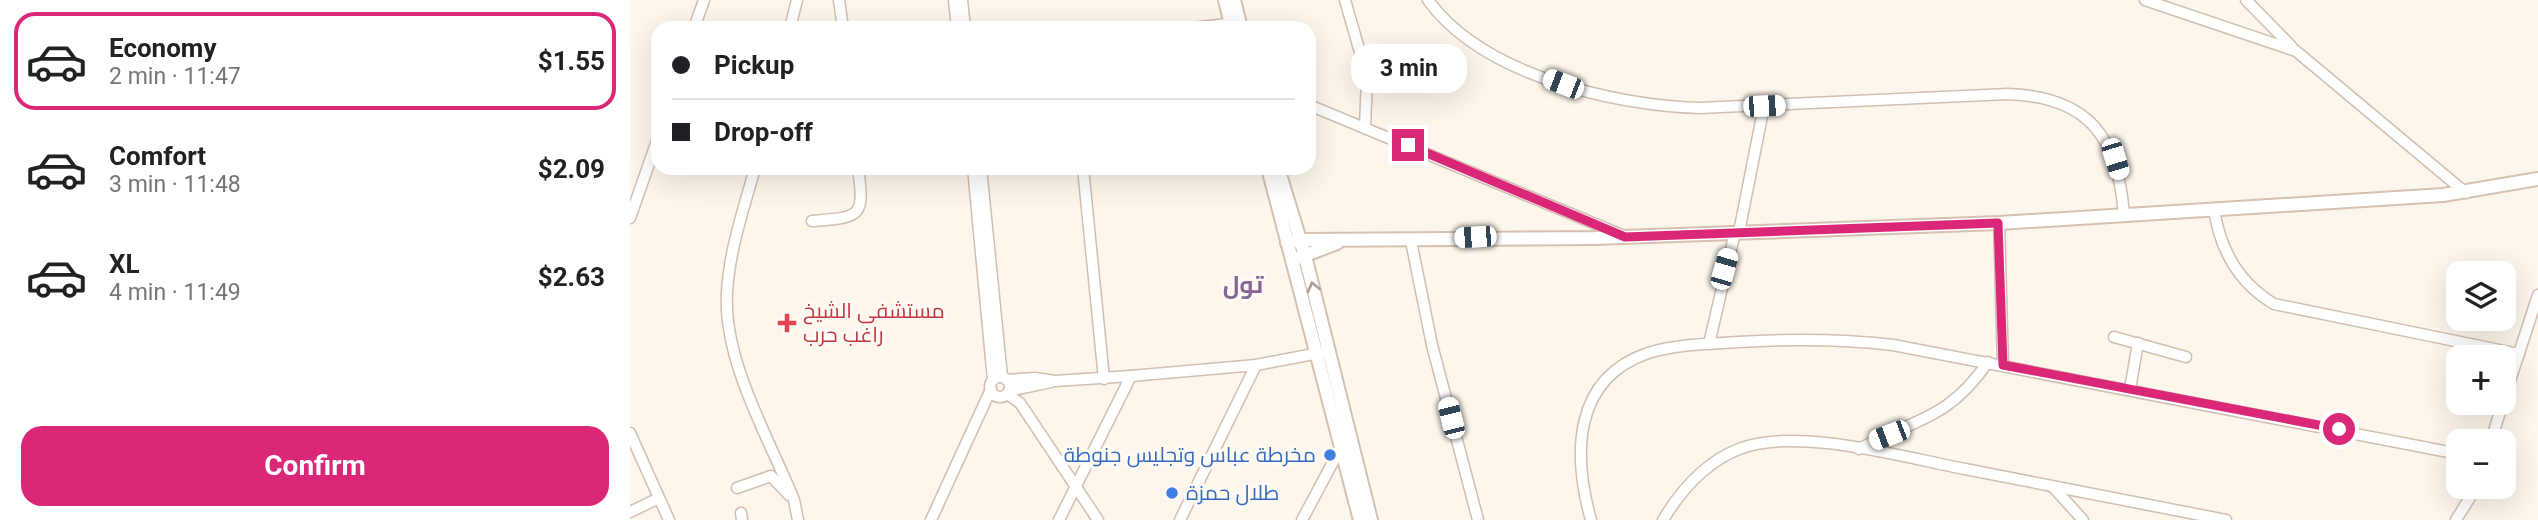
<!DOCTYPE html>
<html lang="en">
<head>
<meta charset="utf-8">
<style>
  :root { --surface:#fff; --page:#f2f2f2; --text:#202124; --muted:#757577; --line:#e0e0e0; --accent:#db2777 }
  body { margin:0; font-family:Roboto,Cairo,sans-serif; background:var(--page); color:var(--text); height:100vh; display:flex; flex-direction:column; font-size:26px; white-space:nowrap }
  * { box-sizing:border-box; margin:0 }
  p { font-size:23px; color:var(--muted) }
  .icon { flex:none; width:38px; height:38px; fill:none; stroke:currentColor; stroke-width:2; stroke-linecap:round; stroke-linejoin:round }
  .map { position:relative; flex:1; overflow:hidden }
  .panel { display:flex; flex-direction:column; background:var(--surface); width:630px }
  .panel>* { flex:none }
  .banner { position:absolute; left:21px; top:21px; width:665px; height:154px; border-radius:21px; box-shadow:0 7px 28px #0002; display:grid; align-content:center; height:154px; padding:0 21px; background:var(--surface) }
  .fabs { position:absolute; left:1816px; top:261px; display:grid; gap:14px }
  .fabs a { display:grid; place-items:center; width:70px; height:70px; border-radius:14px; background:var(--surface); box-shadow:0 7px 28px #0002; font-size:35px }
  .end { position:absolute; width:32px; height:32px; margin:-16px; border:9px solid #db2777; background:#fff; box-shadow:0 0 0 4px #fff }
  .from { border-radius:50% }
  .bubble { position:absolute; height:49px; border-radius:21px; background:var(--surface); box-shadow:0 7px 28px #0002; font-size:23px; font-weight:700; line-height:49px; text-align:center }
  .car { position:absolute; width:21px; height:42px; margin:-21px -10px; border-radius:9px; box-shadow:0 0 5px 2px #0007; background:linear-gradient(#fff 24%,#345 0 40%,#fff 0 76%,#345 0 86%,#fff 0) }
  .banner b { display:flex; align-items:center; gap:24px; height:66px; font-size:26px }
  .banner b+b { border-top:2px solid var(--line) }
  .banner i { width:18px; height:18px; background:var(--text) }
  ul { padding:12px 0 0; list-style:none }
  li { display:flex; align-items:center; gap:21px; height:98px; margin:0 14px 10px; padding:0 7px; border:4px solid transparent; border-radius:21px }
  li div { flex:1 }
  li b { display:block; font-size:26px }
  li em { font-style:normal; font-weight:700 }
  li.selected { border-color:var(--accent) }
  li>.icon { width:63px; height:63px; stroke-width:1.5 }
  .primary-button { display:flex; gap:14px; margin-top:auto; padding:14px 21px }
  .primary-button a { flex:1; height:80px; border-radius:21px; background:var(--accent); color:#fff; font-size:28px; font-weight:700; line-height:80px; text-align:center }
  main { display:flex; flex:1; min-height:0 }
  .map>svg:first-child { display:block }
</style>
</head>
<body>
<main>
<section class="panel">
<ul>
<li class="selected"><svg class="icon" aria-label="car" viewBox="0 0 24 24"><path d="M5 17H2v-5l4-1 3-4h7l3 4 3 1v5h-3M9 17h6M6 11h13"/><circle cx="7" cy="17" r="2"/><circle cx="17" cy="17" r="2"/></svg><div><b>Economy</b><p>2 min · 11:47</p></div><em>$1.55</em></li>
<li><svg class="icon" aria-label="car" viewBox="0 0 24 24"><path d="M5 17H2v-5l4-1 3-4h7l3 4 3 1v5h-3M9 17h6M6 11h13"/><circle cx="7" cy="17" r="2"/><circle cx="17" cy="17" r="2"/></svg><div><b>Comfort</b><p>3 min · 11:48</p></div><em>$2.09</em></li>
<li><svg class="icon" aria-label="car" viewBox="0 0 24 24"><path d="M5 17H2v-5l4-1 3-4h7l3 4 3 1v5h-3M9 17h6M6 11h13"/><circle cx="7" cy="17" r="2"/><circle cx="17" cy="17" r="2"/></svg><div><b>XL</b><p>4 min · 11:49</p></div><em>$2.63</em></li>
</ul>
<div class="primary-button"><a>Confirm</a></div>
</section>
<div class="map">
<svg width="1908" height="520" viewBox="0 0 1908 520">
  <rect width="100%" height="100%" fill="#fdf6ec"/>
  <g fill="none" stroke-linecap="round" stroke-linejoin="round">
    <!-- street casing -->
    <g stroke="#d1beb0" stroke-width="13">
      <g id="street">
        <path d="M209,0l4,28"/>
        <path d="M324,0l3,28"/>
        <path d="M332,0l3,28"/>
        <path d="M715,0l22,77 -2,51"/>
        <path d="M798,0c53,74 186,106 272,108l308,-14c81,3 110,43 116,121"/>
        <path d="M1515,0l151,51 170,142"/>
        <path d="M1616,0l46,47"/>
        <path d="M64,28l10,-28"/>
        <path d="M160,28l7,-28"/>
        <path d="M561,28l45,-5"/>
        <path d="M679,105l313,130"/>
        <path d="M125,168c-11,40 -26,83 -28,125 -4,68 42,145 67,207l4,20"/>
        <path d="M343,168l20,212"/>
        <path d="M351,168l21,209"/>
        <path d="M453,168l21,211"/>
        <path d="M1584,209c6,41 25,74 60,95l245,50"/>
        <path d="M0,218l28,-80"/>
        <path d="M182,221c49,-4 53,-3 46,-53"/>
        <path d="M1369,223l4,142"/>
        <path d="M1109,232l25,-126"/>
        <path d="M781,241l21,104 46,175"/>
        <path d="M1484,337l72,20"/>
        <path d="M1079,344l26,-112"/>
        <circle cx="370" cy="387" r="10"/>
        <path d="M377,380l28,-2 20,3 76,-5 125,-11 68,-13"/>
        <path d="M1500,389l8,-46"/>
        <path d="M379,391l42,-9"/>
        <path d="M377,394l13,9 78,117"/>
        <path d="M1874,399l34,-104"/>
        <path d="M0,433l39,87"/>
        <path d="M1861,441l12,-39"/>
        <path d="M1229,449c57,-31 89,-29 129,-87"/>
        <path d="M1423,487l30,33"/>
        <path d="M107,488l34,-12 18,19"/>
        <path d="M0,512l27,-13"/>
        <path d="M111,513l1,7"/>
        <path d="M301,520l60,-131"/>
        <path d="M429,520l72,-144"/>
        <path d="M550,520l76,-155"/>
        <path d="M672,520l39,-73 4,-1"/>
        <path d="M961,520c-18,-64 -19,-141 57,-167 29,-9 60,-9 90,-11 52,-3 103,-3 155,3l566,109"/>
        <path d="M1033,520c18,-30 43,-58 76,-71 56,-23 167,9 226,20 87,17 174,34 261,51"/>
        <path d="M1826,520l21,-34"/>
      </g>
    </g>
    <!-- secondary casing -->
    <g stroke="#d6c0b0" stroke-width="16">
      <g id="secondary">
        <path d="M595,0l7,28"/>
        <path d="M604,0l7,28"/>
        <path d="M638,168l92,352"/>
        <path d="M648,168l27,88 66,264"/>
        <path d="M657,243l14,-3 294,-2 404,-15 444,-28 95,-16"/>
        <path d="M668,258l39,-15"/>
      </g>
    </g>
    <!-- street -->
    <use href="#street" stroke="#fff" stroke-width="10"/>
    <!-- secondary -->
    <use href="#secondary" stroke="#fff" stroke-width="12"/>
  </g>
  <!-- one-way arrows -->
  <defs><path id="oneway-chevron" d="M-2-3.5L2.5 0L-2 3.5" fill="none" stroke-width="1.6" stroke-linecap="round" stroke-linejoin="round" transform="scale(1.75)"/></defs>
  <use stroke="#af9d94" href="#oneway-chevron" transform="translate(683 287) rotate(-103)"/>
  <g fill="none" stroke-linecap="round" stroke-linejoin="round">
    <!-- route -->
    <path stroke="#db2777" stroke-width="9" d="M778,145l217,92 373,-14 5,142 336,64"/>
  </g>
  <!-- markers -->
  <path fill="#e0444e" stroke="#fffaf3" stroke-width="2.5" d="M153.5 312.5h7v7h7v7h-7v7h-7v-7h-7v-7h7z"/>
  <g fill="#3f7fe0" stroke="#fffaf3" stroke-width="2.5">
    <circle cx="700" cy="455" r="7"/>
    <circle cx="542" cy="493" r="7"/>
  </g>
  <g text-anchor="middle" stroke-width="6" stroke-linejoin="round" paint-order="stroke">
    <!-- health labels -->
    <g font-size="21" fill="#be3a42" stroke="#fffaf3" text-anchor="start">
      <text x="173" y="318">مستشفى الشيخ<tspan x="173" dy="24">راغب حرب</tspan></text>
    </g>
    <!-- shop labels -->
    <g font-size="21" fill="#366cbe" stroke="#fffaf3" text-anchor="end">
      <text x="686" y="462">مخرطة عباس وتجليس جنوطة</text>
      <text x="556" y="500" text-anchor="start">طلال حمزة</text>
    </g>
    <!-- quarter labels -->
    <g font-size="24" font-weight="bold" fill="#846695" stroke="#fffaf3">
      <text x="613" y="293">تول</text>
    </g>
  </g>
</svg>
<div class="fabs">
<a><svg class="icon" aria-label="layers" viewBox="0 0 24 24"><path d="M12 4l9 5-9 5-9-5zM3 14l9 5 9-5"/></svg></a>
<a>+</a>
<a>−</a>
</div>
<i class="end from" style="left:1709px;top:429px"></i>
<i class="end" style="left:778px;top:145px"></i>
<div class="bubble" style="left:721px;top:44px;width:116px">3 min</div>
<i class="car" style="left:933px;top:84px;rotate:291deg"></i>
<i class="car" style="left:1134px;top:106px;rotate:88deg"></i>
<i class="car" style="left:1485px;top:159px;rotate:163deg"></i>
<i class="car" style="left:845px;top:237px;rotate:267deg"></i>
<i class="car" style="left:1094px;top:269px;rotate:16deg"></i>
<i class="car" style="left:821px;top:418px;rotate:346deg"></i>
<i class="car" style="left:1259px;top:435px;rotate:249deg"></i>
<div class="banner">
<b><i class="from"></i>Pickup</b>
<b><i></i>Drop-off</b>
</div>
</div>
</main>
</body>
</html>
